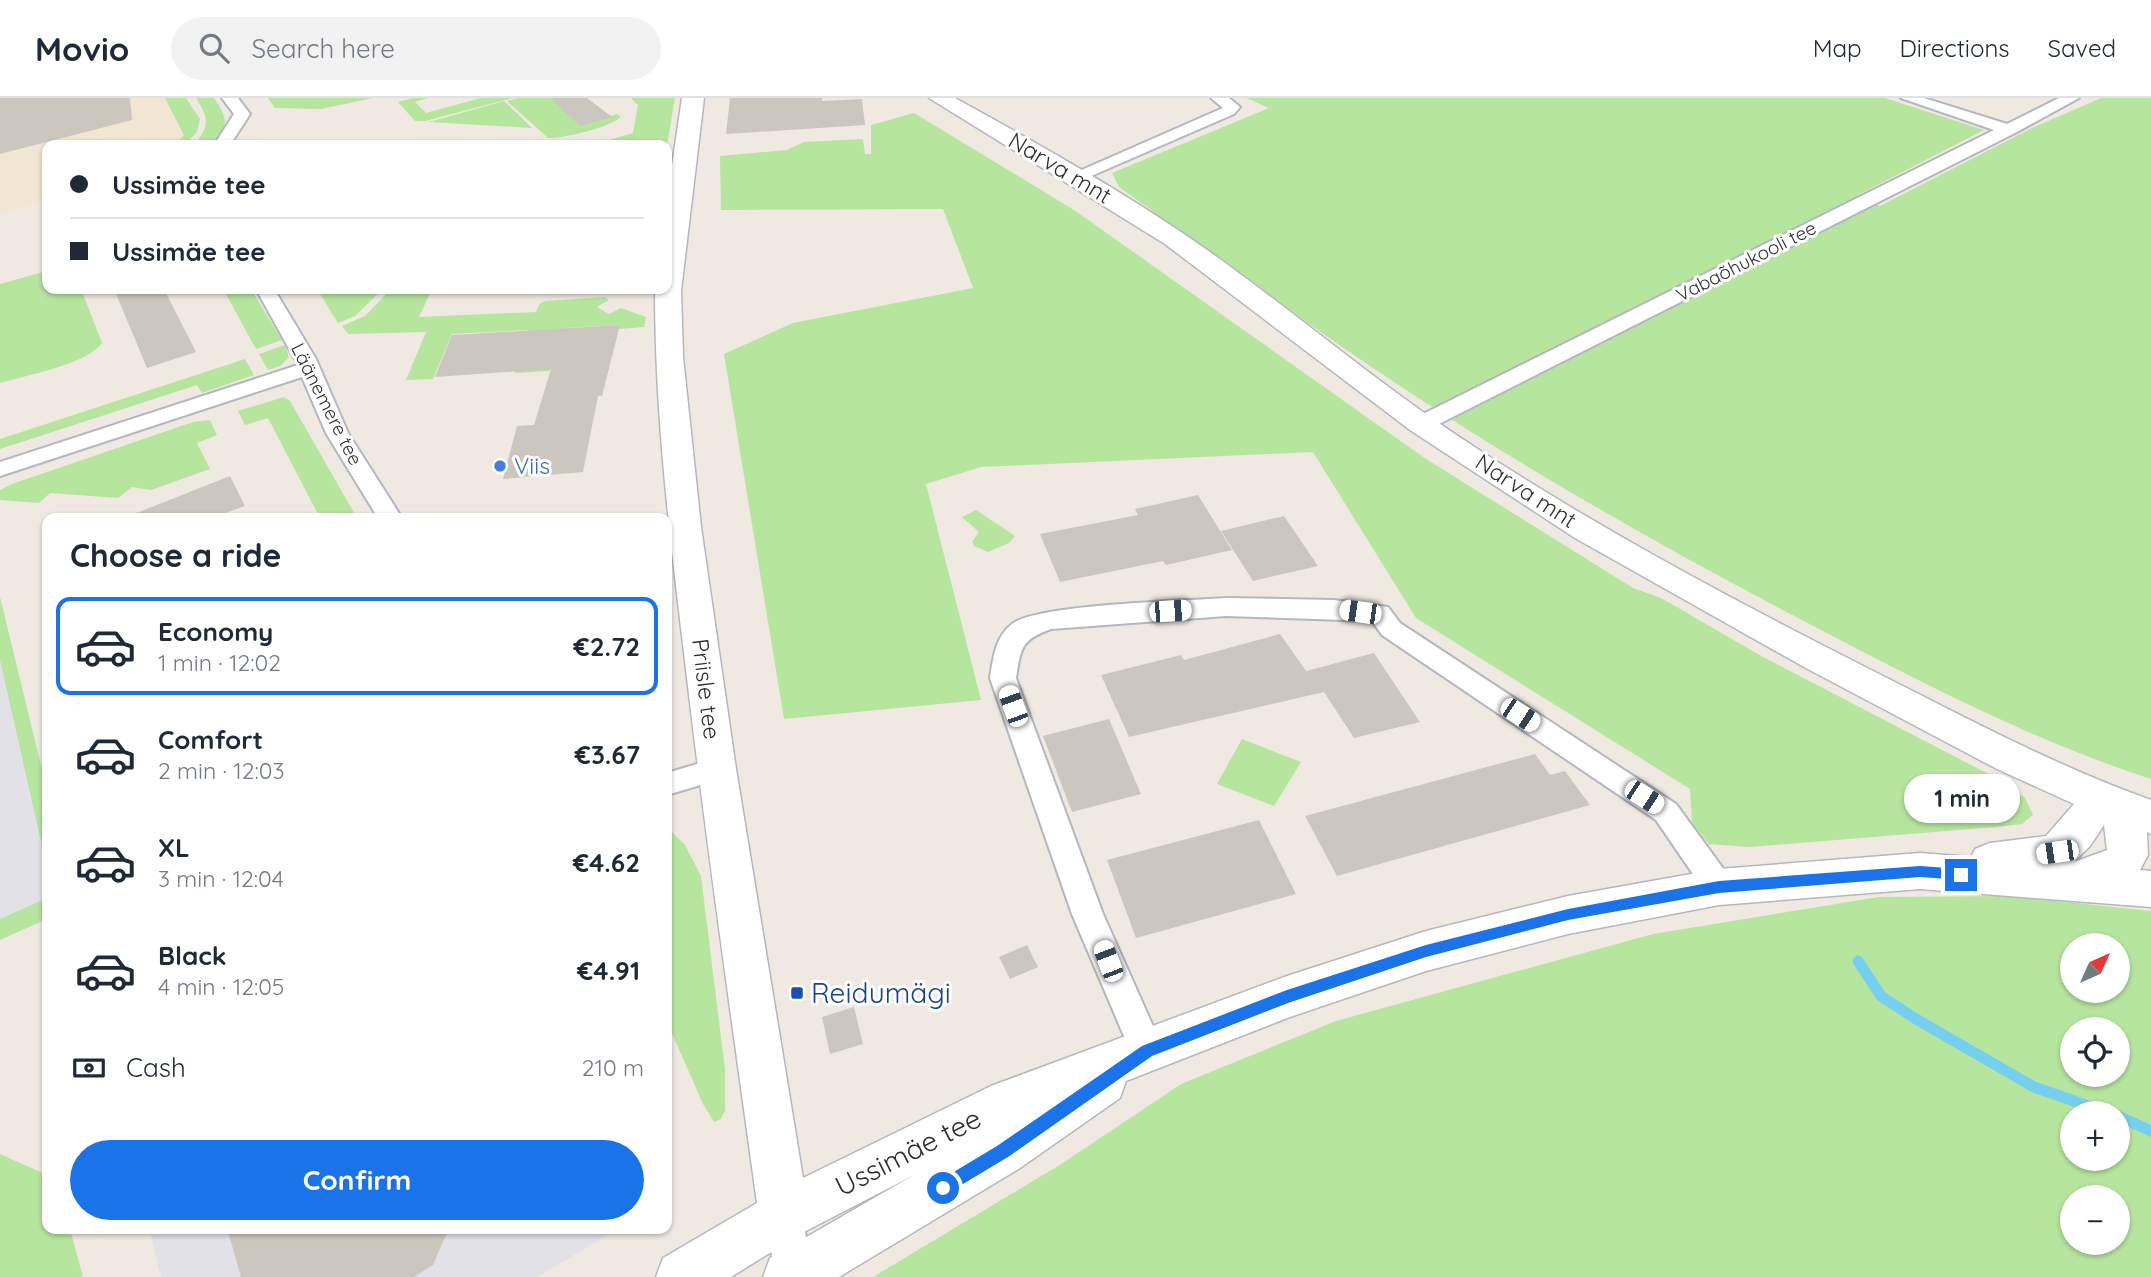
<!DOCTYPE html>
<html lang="en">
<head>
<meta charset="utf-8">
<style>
  :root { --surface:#fff; --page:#f2f2f3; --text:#1f2937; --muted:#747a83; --line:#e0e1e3; --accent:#1a73e8 }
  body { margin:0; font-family:Quicksand,sans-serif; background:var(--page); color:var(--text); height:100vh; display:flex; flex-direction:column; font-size:26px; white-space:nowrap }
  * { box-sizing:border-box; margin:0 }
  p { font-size:23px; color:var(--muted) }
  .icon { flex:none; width:38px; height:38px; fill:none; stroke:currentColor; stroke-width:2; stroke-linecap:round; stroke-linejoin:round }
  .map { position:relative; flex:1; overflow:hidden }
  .sheet { position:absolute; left:42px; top:415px; width:630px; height:721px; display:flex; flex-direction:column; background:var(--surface); border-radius:14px; box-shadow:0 2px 5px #0004 }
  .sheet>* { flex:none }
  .top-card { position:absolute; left:42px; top:42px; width:630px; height:154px; border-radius:14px; box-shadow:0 2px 5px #0004; display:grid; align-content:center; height:154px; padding:0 28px; background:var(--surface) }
  .needle { width:46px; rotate:45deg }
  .buttons { position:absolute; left:2060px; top:835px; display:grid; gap:14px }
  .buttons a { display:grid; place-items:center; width:70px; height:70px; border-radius:50%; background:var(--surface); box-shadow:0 2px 5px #0004; font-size:35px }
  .end { position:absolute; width:32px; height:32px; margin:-16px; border:9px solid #1a73e8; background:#fff; box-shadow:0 0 0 4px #fff }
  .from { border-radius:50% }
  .bubble { position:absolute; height:49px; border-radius:24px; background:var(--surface); box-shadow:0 2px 5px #0004; font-size:23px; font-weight:800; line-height:49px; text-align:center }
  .car { position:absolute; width:21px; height:42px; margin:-21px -10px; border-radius:9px; box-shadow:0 0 5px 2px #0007; background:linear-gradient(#fff 24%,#345 0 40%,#fff 0 76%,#345 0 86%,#fff 0) }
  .top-card b { display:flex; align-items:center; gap:24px; height:66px; font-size:26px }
  .top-card b+b { border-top:2px solid var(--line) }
  .top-card i { width:18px; height:18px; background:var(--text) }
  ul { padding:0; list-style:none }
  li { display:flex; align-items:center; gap:21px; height:98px; margin:0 14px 10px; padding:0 14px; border:4px solid transparent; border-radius:14px }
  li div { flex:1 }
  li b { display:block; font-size:26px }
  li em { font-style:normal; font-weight:800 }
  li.selected { border-color:var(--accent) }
  li>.icon { width:63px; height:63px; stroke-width:1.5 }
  h2 { padding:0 28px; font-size:32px; line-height:84px }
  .pay { display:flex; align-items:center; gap:18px; height:77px; padding:0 28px; font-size:26px }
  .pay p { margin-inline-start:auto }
  .cta { display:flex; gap:14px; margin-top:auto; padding:14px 28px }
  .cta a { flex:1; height:80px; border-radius:42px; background:var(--accent); color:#fff; font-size:28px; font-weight:800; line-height:80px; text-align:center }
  header { display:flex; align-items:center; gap:42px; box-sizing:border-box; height:98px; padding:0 35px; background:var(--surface); border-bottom:2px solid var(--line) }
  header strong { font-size:33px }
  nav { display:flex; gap:38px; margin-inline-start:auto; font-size:24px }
  .search { width:490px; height:63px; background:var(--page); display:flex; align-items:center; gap:18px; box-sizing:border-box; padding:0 24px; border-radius:38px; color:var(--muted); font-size:26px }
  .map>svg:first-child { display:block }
</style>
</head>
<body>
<header>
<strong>Movio</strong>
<div class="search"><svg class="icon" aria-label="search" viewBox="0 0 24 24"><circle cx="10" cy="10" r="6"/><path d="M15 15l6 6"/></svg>Search here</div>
<nav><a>Map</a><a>Directions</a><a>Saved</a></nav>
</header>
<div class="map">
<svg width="2151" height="1179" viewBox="0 0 2151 1179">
  <rect width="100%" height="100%" fill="#efe9e1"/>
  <!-- industrial -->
  <g fill="#e3e1e8">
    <path d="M0,527l47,191v96l-47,20z"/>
    <path d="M149,1131h469l-81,48h-376z"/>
  </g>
  <!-- education -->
  <path fill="#f0e6d1" d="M0,0h165l19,37 -9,10h-128v55l-47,13z"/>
  <!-- green -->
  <g fill="#b6e59e" fill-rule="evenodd">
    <path d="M165,0h21l14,21 -3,13 -12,13h-10l9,-10z"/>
    <path d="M196,0h18c14,20 15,28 0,47h-20c16,-19 15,-26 2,-47z"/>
    <path d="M268,0h105l-52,11 -46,-1z"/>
    <path d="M413,0h15l-13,4 11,11 55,-15h32l-88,23h-10l-17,-19z"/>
    <path d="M518,0h43l50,18 6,-2 4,3c-10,10 -59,22 -73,21l-41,-37z"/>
    <path d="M631,0h44l-8,47h-75l41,-12 5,-28z"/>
    <path d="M1246,0h639l99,32 -128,66 24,10 152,-78 69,-30h50v681c-114,-37 -221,-92 -328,-148 -143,-74 -285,-154 -420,-243 -97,-64 -190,-134 -284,-201l-7,-14 157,-65z"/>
    <path d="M504,3l28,27 -103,-6z"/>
    <path d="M914,15l160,97 352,249 207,129 28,10 102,59 237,123 25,18 8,17 -11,9 -26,3 -247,20 -40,-3 -17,-21 -2,-34 -274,-171 -103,-166 -332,15 -55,17 55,216 -197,19 -60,-365 69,-31 180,-35 -30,-79 -222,1 -1,-54 67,-6 17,-8 59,-3 2,15h6v-29z"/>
    <path d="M47,173v18h34l21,54c-17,22 -75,32 -102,40v-99z"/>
    <path d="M223,191l9,3 19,-3 31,51 -26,9z"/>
    <path d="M317,191h66l-28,27 -17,7z"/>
    <path d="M391,191h41l-13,28 117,-5 4,-9 5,-2 60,-4 4,3 -12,7 12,7 12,-6 25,9 -2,10 -25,2v-4l-55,3 -14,43 -35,2 13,-43 -76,4 -19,45 -27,1 20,-48 -78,2 -6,-8 23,-10z"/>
    <path d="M285,247l4,12 -9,9 -12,4 -9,-16z"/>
    <path d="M245,261l9,16 -52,18 -5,-8 -197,64v-10z"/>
    <path d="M284,299l6,4 67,117h-37l-52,-100 -23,7 -7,-14z"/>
    <path d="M210,322l7,15 -20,8 13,26 -59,21 -19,-3 -14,11 -68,-5 -11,10 -39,-3v-10l12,-6 181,-62z"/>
    <path d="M976,412l39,26 -6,7 -21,9 -14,-6 -2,-4 7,-10 -17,-15z"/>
    <path d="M0,499l47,193v78l-47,-208z"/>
    <path d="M1242,641l59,23 -27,44 -57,-22z"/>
    <path d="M667,729l18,18 16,31 24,194v40l-4,9 -7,3 -11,-18 -36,-82z"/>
    <path d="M2012,798l139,15v366h-1278l185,-111 123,-82 155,-63 317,-87 226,-37zM2072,847h46v45h-46zM2072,931h46v45h-46zM2072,1015h46v45h-46zM2072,1099h46v45h-46z"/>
    <path d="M47,800v21l-47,21v-21z"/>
    <path d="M0,1056l47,21v53l23,1 13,48h-83z"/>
  </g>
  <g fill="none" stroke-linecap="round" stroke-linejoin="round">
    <!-- stream -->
    <g stroke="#75cff0" stroke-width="11">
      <path d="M1858,863l23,35 35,23 118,68 74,26"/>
      <path d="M2118,1018l33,15"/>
    </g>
  </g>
  <!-- building -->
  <g fill="#cbc7bf">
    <path d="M0,0h130l2,22 -132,34z"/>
    <path d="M550,0h37l25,19 -32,9z"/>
    <path d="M730,0h92v3l40,-2 3,26 -139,9z"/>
    <path d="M114,191h50l32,63 -49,16z"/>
    <path d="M620,227l-18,71h-4l-15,76 -80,7 14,-53 17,-1 17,-56 -116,8 17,-42z"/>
    <path d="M230,378l15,30 -33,12h-88z"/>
    <path d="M1198,397l34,55 -66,15 -3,-4 -103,21 -20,-48 98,-19 -3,-6z"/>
    <path d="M1284,418l34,50 -65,15 -32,-50z"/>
    <path d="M1280,536l26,37 68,-18 46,69 -66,16 -30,-46 -195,45 -28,-62 80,-20 3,5z"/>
    <path d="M1109,621l32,75 -69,18 -29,-76z"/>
    <path d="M1535,656l15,21 15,-4 25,34 -253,71 -32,-60z"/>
    <path d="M1259,722l37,74 -160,44 -29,-78z"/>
    <path d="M1027,847l11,22 -28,12 -11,-22z"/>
    <path d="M854,909l9,37 -33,10 -8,-37z"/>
    <path d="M227,1130h222l-16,37 -19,12h-173z"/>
  </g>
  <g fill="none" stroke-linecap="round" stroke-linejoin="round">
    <!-- street casing -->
    <g stroke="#b4b7c1" stroke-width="4">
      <g id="street">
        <path d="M222,0h16l12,16 -20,31h-16l20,-31z"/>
        <path d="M1211,0h18l11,9 -6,7 -152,66h-12l-2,-4 155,-68z"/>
        <path d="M1901,0h23l83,26 52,-26h20l-64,35 -586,296h-16l-3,-5 3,-5 581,-289z"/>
        <path d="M256,191h18l42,70 32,74 54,85h-24l-52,-85 -24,-56 -302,99v-14l298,-97z"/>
        <path d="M1226,500l108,2 54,7 12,16 276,181 54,74 4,9 -4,9 -11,4 -11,-4 -52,-76 -274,-185 -10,-14 -146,-5 -175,13c-30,11 -30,18 -35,49l87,236 61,137 -5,11 -12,5 -12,-5 -63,-148 -82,-236c3,-19 5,-41 22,-54 25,-20 175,-23 214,-26z"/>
        <path d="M717,660l10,3 4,8 -4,8 -60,18v-22z"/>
        <path d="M784,1099l13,5 5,13 11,62h-38l-9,-62 5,-13z"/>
      </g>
    </g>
    <!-- secondary casing -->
    <g stroke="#b4b7c1" stroke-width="3">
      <path id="secondary" d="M682,0h22l-23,193 2,66 18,170 35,242 67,409 188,-92 296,-110 139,-45 142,-35 151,-27 201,-16 51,4 4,-8 15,-6 56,-7 28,-32 -77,-35 -193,-102 -229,-129 -165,-108 -245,-186 -236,-146h26c78,43 155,86 229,136 84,57 162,124 246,183 142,98 295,179 449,257 89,45 177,92 272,126v34l-4,-2 1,23 -8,15 11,1v36l-231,-18 -201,16 -151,29 -142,37 -136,46 -164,64 -6,17 -100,70 -181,109h-76l7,-19 144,-83 -112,58 -71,44h-75l7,-19 94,-55c-25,-181 -51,-361 -72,-542 -15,-123 -30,-246 -30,-370l12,-2v-90zM2104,727l3,25 -33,12 16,-16z"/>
    </g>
    <!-- street -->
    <use href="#street" fill="#fff" fill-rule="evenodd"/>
    <!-- secondary -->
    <use href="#secondary" fill="#fff" fill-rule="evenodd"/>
  </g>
  <!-- route -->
  <path fill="#1a73e8" d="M1920,768l41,3 7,6 -7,5 -41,-3 -201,16 -151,27 -142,37 -138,46 -136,53 -144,101 -60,36 -5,2 -8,-7 2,-6 60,-36 145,-100 145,-56 139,-45 142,-36 151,-28z"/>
  <!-- markers -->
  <circle fill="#3f7fe0" stroke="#fff" stroke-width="2.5" cx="500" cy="368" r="7"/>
  <rect fill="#1a4fb4" stroke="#fff" stroke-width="2.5" x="790" y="888" width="14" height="14" rx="3.5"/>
  <g text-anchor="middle" stroke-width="6" stroke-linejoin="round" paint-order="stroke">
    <!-- far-street labels -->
    <g font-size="19" fill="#2e2e2e" stroke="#fff">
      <text transform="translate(1746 163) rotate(-27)" y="7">Vabaõhukooli tee</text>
      <text transform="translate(327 306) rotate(63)" y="7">Läänemere tee</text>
    </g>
    <!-- street labels -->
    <g font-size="23" fill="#2e2e2e" stroke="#fff">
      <text transform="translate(1060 70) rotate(31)" y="8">Narva mnt</text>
      <text transform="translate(1526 393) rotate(33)" y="8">Narva mnt</text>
      <text transform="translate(706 591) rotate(83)" y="8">Priisle tee</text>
    </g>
    <!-- shop labels -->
    <g font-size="23" fill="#366cbe" stroke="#fff" text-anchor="start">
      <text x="514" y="376">Viis</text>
    </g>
    <!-- near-transit labels -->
    <g font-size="28" fill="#164399" stroke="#fff" text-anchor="start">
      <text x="811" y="905">Reidumägi</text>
    </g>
    <!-- near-street labels -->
    <g font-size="28" fill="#2e2e2e" stroke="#fff">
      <text transform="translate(908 1054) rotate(-27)" y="10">Ussimäe tee</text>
    </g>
  </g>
</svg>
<div class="buttons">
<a><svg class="needle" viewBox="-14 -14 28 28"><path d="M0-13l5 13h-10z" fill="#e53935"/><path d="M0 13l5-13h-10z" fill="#747a83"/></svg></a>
<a><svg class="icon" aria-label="locate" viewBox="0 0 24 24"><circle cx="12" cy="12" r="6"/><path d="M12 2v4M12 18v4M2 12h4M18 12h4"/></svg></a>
<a>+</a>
<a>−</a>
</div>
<i class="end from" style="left:943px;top:1090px"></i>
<i class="end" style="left:1961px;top:777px"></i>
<div class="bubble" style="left:1904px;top:676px;width:116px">1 min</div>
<i class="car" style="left:1170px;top:513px;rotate:86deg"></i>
<i class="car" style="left:1360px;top:514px;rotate:278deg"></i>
<i class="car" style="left:1013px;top:608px;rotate:340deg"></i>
<i class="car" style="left:1520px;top:617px;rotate:123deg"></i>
<i class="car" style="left:1644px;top:699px;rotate:123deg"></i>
<i class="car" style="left:2057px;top:754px;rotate:262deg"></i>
<i class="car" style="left:1108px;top:863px;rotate:339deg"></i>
<div class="top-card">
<b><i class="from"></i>Ussimäe tee</b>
<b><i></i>Ussimäe tee</b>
</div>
<section class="sheet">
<h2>Choose a ride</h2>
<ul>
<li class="selected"><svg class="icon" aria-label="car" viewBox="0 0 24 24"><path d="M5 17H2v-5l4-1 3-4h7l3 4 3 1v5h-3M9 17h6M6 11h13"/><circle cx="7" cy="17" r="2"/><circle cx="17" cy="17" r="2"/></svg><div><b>Economy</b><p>1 min · 12:02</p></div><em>€2.72</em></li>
<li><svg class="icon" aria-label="car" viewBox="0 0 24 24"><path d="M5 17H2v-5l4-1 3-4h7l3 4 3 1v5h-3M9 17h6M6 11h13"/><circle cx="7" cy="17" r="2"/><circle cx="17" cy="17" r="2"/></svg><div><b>Comfort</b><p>2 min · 12:03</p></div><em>€3.67</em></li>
<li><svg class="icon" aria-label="car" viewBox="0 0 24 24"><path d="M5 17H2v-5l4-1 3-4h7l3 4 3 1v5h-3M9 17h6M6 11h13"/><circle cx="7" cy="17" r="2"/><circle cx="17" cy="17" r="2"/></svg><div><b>XL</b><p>3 min · 12:04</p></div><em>€4.62</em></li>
<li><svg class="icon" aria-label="car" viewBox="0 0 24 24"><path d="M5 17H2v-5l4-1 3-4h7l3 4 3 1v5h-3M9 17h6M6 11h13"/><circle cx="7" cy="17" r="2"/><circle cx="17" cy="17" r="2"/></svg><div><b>Black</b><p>4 min · 12:05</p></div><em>€4.91</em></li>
</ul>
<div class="pay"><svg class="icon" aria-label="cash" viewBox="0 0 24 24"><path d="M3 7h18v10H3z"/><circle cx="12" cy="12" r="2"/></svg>Cash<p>210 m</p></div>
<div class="cta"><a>Confirm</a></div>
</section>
</div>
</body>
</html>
